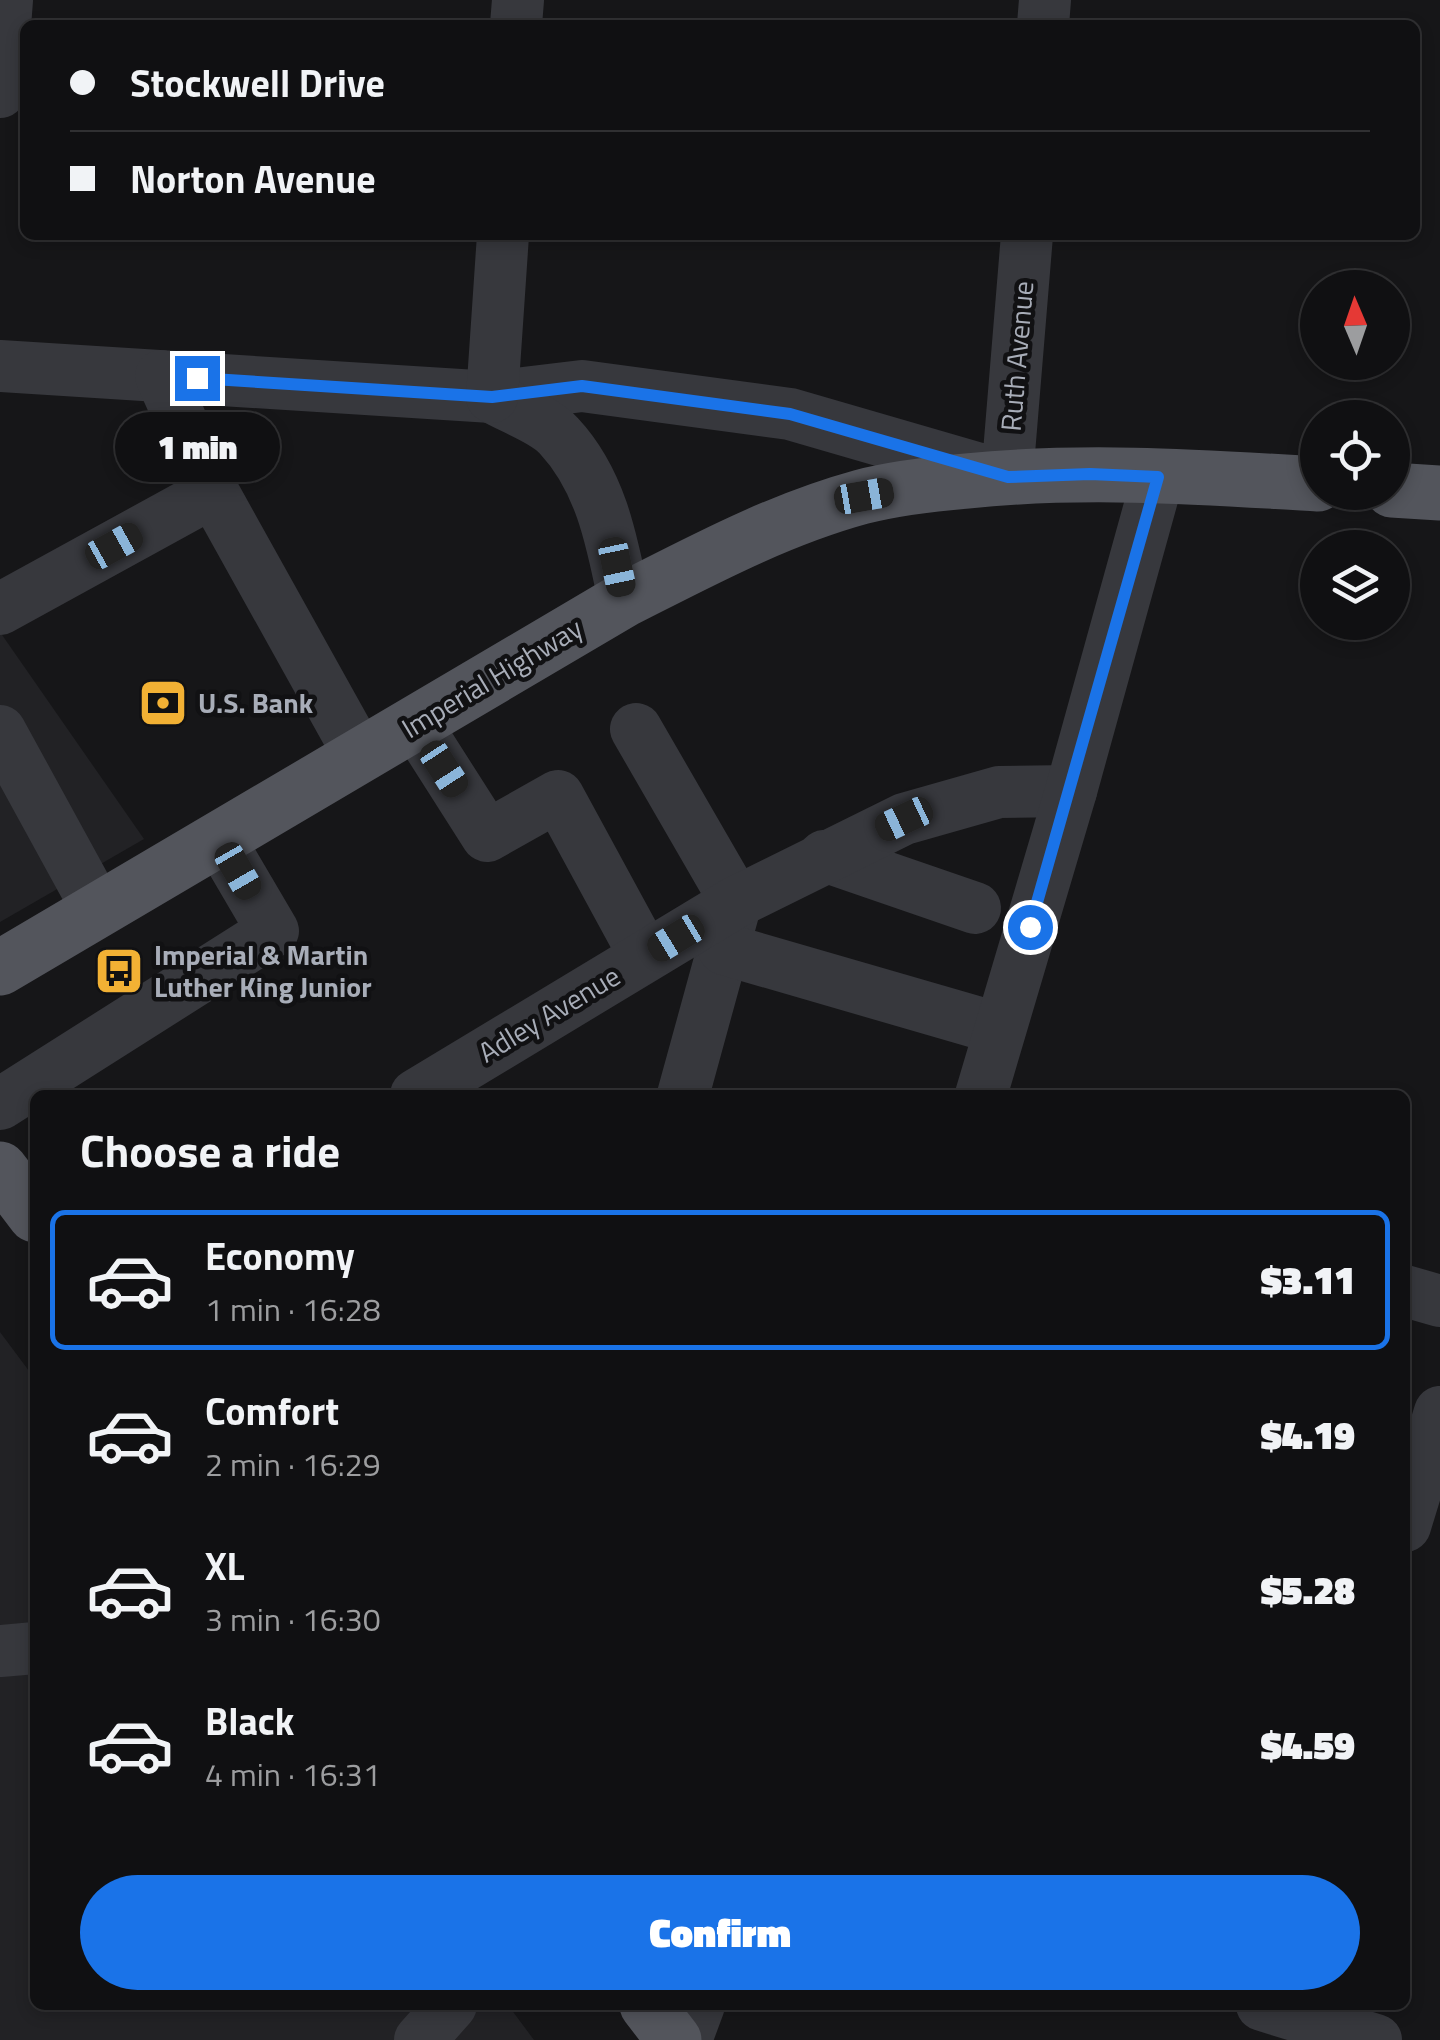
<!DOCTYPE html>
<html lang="en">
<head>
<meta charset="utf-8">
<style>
  :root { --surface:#101012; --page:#19191b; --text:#f1f3f6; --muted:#9c9d9f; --line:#303032; --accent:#1a73e8 }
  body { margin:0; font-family:"Titillium Web",sans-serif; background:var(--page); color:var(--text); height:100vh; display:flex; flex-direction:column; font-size:38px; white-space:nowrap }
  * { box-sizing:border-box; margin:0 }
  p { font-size:32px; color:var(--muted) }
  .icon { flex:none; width:55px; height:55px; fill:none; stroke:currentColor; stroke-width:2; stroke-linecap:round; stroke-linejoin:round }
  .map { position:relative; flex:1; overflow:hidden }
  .sheet { position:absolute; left:30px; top:1090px; width:1380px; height:920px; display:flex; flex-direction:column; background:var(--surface); border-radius:15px; box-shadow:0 5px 15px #0003,0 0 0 2px var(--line) }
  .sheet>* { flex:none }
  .banner { position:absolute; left:20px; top:20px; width:1400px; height:220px; border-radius:15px; box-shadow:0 5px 15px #0003,0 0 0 2px var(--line); display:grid; align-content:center; height:220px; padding:0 50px; background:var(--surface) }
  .needle { width:65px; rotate:358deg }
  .buttons { position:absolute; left:1300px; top:270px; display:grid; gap:20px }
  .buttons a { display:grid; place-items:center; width:110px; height:110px; border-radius:50%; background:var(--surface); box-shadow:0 5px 15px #0003,0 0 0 2px var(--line); font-size:50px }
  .end { position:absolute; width:45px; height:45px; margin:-22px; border:12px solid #1a73e8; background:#fff; box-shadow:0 0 0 5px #fff }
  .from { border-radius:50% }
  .bubble { position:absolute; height:70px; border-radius:35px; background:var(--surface); box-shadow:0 5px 15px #0003,0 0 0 2px var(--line); font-size:32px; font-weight:800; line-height:70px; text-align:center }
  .car { position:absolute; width:30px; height:60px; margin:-30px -15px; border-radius:12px; box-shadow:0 0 8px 2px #0007; background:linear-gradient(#222 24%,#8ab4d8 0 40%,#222 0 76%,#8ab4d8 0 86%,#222 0) }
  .banner b { display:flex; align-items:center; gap:35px; height:95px; font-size:38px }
  .banner b+b { border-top:2px solid var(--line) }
  .banner i { width:25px; height:25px; background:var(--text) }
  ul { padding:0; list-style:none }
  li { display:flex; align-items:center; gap:30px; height:140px; margin:0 20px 15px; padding:0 30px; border:5px solid transparent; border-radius:15px }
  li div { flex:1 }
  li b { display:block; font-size:38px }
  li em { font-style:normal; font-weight:800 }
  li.current { border-color:var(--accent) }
  li>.icon { width:90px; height:90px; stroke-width:1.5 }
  h2 { padding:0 50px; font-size:45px; line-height:120px }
  .cta { display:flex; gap:20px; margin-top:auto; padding:20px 50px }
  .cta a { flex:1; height:115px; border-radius:60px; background:var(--accent); color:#fff; font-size:40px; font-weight:800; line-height:115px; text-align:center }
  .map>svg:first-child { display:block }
</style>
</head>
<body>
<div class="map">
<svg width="1440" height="2040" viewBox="0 0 1440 2040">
  <rect width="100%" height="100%" fill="#161618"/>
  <!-- built -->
  <g fill="#222225">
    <path d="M0,632l144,207 -144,83z"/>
    <path d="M0,1332l35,47v626h473l26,35h-534z"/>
  </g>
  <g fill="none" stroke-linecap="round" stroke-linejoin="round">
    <!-- minor -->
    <g stroke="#37383d" stroke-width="52">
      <path d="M516,25l2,-25"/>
      <path d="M1043,25l2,-25"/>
      <path d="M0,92l7,-92"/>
      <path d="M0,366l492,31 90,-11 208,28 217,63 20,-242"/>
      <path d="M161,376l52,116"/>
      <path d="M492,397c20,12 52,22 67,39 42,45 53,105 65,164"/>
      <path d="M492,397l11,-162"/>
      <path d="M0,609l213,-117 147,264"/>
      <path d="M415,723l72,113 71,-40 87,160"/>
      <path d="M636,729l100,173 -53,193"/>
      <path d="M0,731l98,179"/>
      <path d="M824,856l151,52"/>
      <path d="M724,949l276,80"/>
      <path d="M416,1095l320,-193 168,-83 95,-27 72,-1"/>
      <path d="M981,1095l90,-304 87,-314"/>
      <path d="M0,1104l273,-173 -54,-92"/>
      <path d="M1405,1291l35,10"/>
      <path d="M1405,1526l35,-114"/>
      <path d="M0,1651l35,-3"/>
      <path d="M1262,2005l114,35"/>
      <path d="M420,2040l31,-35"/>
      <path d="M686,2040l13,-35"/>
    </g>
    <!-- major -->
    <g stroke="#53555c" stroke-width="55">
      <path d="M1392,490l48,3"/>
      <path d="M0,968l624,-368c77,-39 153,-80 237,-103 34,-9 71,-13 106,-16 116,-12 234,-4 351,3"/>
      <path d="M0,1169l35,46"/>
      <path d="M647,2005l27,35"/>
    </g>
  </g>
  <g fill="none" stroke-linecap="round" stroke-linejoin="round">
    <!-- route -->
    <path stroke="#1a73e8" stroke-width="12" d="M197,378l295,19 90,-11 208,28 218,63 82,-3 68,3 -128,450"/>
  </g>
  <!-- icons -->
  <defs>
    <g id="bank-square" transform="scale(2.5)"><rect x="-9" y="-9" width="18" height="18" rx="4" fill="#f2b134" stroke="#111113"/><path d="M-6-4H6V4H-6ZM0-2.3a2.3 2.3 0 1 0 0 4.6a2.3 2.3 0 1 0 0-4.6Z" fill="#111"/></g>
    <g id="bus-square" transform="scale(2.5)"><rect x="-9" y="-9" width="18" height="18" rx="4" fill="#f2b134" stroke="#111113"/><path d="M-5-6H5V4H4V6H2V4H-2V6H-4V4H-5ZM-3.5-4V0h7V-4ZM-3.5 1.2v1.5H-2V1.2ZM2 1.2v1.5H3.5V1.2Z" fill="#111"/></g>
  </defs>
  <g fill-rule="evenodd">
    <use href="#bank-square" x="163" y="703"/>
    <use href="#bus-square" x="119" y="971"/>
  </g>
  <g text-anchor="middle" stroke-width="9" stroke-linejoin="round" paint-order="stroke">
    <!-- street labels -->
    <g font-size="28" fill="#a8adb8" stroke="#111113">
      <text transform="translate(1017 356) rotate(-85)" y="10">Ruth Avenue</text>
      <text transform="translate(492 678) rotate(-31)" y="10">Imperial Highway</text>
      <text transform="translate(549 1014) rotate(-31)" y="10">Adley Avenue</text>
    </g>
    <!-- poi labels -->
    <g font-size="28" font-weight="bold" fill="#a8adb8" stroke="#111113" text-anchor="start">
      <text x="198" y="713">U.S. Bank</text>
      <text x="154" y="965">Imperial &amp; Martin<tspan x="154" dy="32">Luther King Junior</tspan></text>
    </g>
  </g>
</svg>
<div class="buttons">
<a><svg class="needle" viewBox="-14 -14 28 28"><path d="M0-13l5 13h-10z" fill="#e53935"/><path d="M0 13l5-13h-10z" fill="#9c9d9f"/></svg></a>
<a><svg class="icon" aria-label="locate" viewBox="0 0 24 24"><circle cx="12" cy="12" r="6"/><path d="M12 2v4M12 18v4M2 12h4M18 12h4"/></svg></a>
<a><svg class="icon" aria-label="layers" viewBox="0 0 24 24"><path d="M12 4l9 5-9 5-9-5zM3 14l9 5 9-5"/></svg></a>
</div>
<i class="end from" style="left:1030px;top:927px"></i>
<i class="end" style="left:197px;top:378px"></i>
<div class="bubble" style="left:115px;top:412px;width:165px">1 min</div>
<i class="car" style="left:864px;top:496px;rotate:80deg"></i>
<i class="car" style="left:114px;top:546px;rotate:61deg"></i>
<i class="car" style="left:617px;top:567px;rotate:168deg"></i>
<i class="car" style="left:444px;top:769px;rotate:147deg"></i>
<i class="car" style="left:904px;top:819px;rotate:245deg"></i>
<i class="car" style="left:238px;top:871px;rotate:150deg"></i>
<i class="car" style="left:676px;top:938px;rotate:239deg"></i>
<div class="banner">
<b><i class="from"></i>Stockwell Drive</b>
<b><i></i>Norton Avenue</b>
</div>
<section class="sheet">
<h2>Choose a ride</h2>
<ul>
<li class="current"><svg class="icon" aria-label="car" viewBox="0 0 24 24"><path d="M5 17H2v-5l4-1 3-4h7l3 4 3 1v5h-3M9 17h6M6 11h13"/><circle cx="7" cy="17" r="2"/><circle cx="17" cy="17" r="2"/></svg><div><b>Economy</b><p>1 min · 16:28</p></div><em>$3.11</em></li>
<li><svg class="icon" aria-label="car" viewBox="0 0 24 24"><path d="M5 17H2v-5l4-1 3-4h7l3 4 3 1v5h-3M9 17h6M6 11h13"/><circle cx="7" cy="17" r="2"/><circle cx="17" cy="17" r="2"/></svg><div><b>Comfort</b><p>2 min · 16:29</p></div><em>$4.19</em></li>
<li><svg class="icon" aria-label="car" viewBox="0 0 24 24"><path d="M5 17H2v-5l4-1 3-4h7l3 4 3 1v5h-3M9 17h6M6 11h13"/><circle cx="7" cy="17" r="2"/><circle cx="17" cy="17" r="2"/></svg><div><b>XL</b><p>3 min · 16:30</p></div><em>$5.28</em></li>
<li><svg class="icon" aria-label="car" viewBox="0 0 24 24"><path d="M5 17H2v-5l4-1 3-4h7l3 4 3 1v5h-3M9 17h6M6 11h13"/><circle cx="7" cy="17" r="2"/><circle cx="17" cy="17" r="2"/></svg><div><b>Black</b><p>4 min · 16:31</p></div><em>$4.59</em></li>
</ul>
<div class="cta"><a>Confirm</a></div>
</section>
</div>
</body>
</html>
